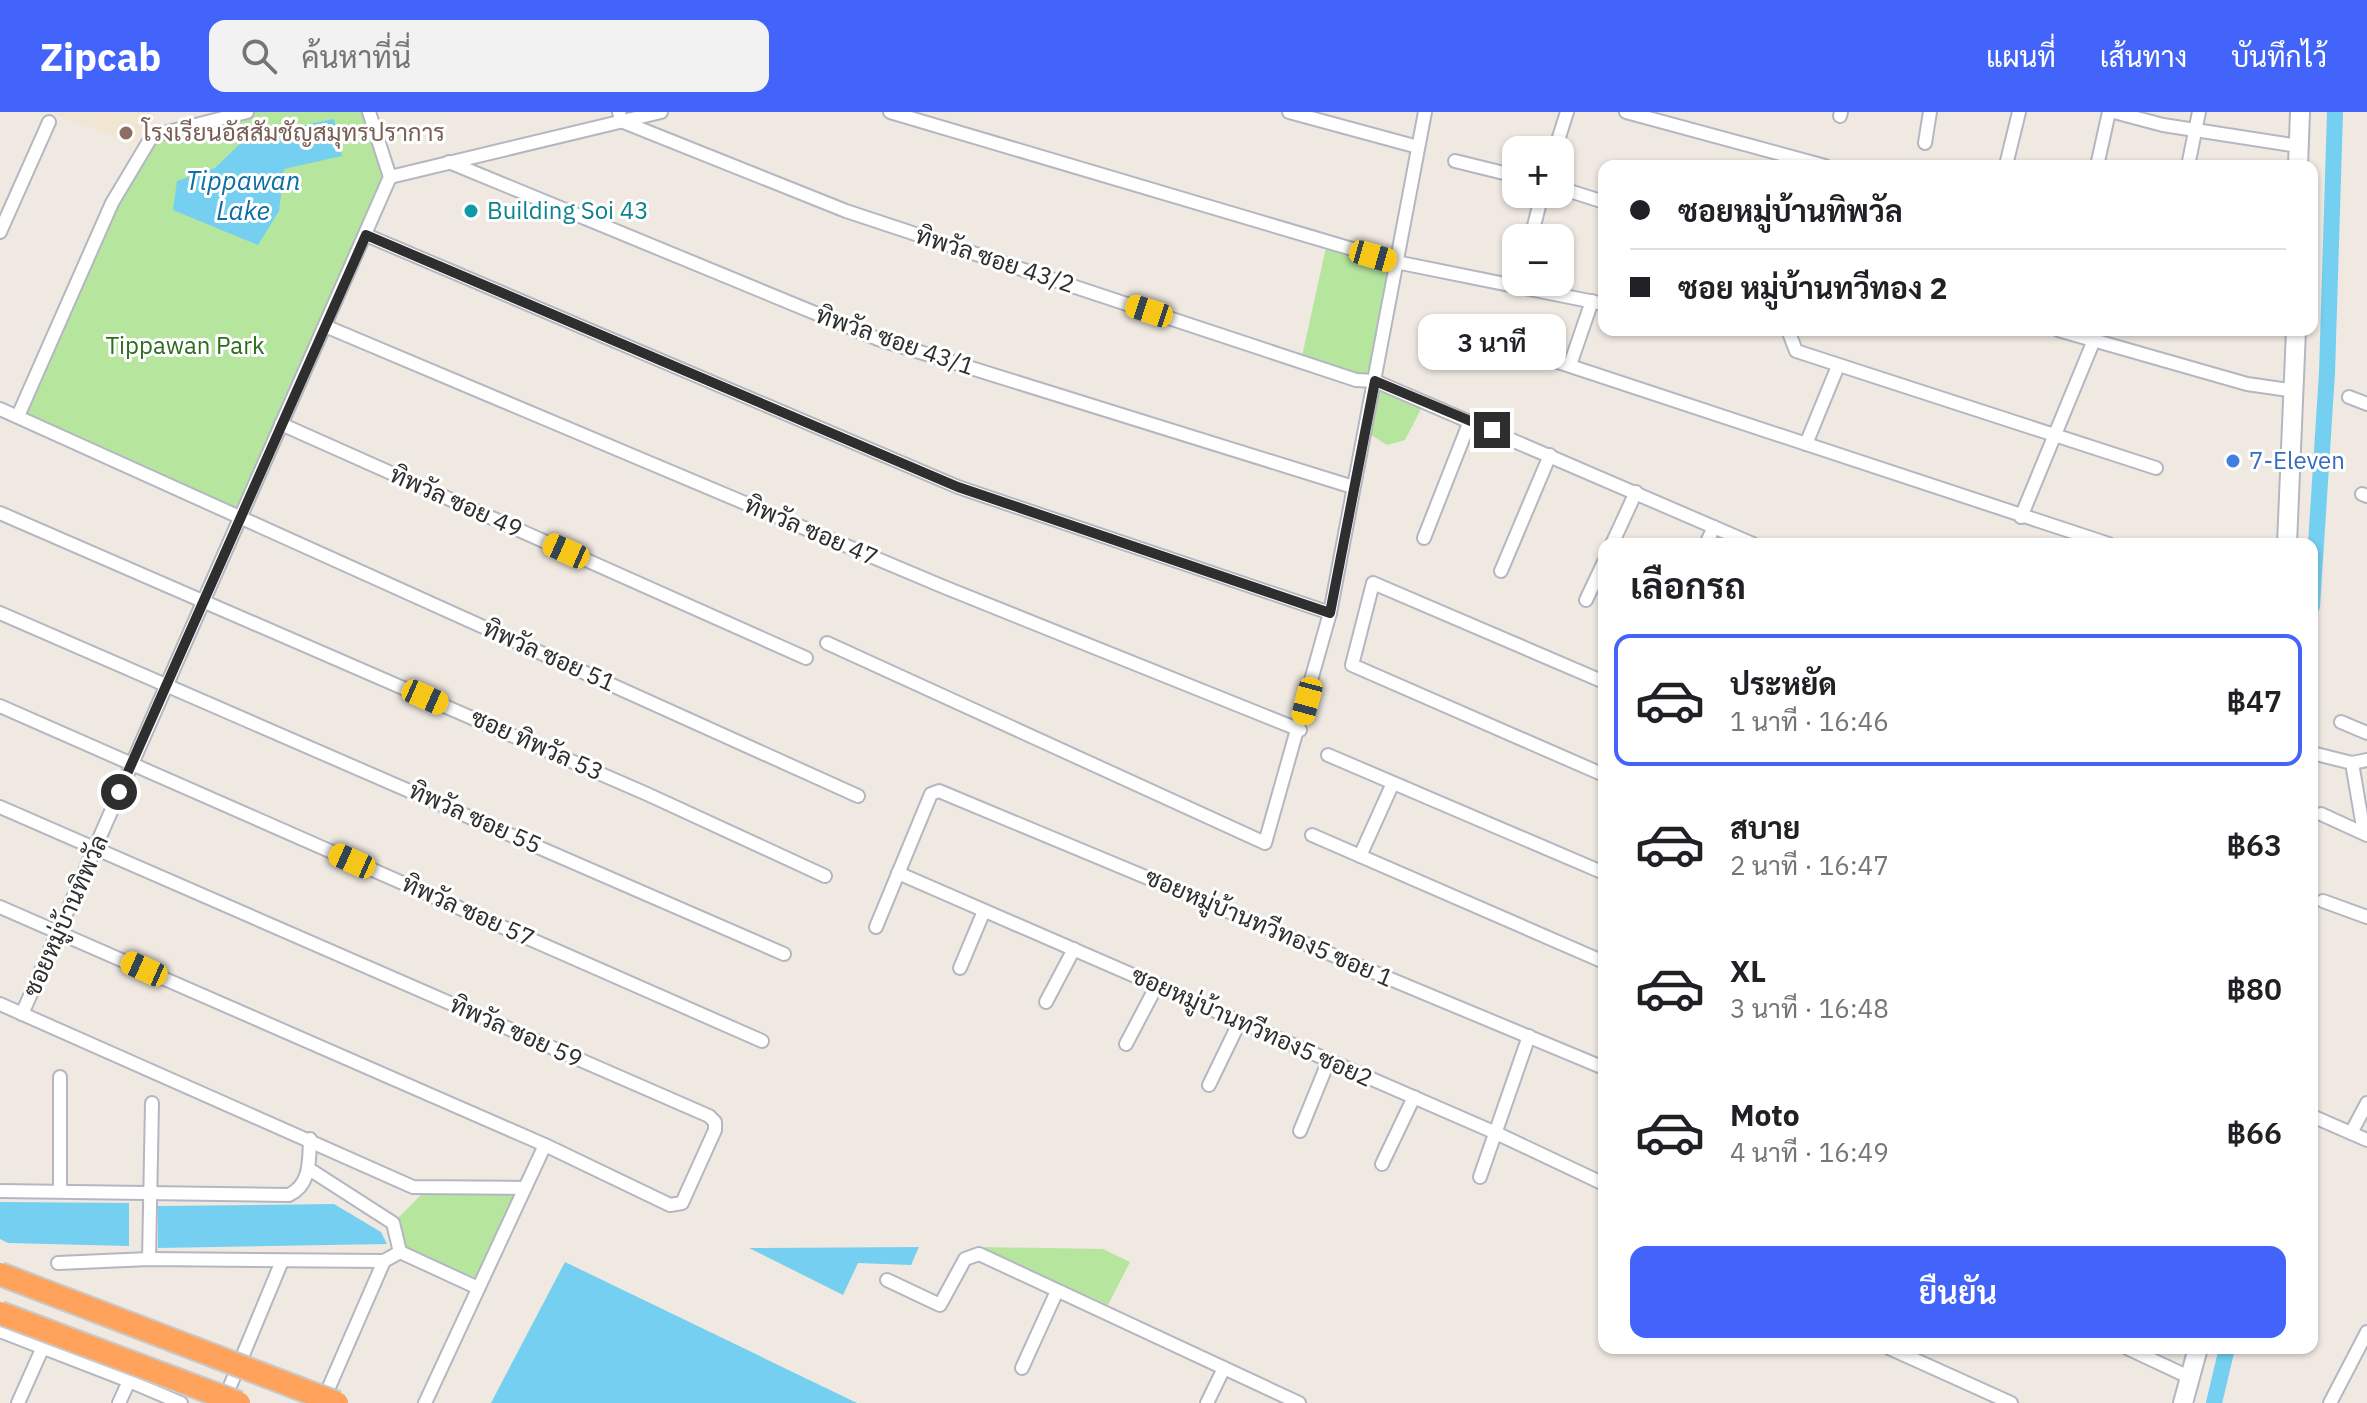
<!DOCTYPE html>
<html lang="th">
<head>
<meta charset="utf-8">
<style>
  :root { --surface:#fff; --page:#f2f2f2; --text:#202124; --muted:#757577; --line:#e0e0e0; --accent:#4264fb }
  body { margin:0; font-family:"IBM Plex Sans",Sarabun,sans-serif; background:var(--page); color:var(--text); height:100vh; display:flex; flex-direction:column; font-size:30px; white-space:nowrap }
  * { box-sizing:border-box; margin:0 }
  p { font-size:26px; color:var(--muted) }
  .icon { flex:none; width:44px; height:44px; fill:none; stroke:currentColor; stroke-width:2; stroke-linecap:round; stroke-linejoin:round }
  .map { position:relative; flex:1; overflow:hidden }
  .details { position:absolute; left:1598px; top:426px; width:720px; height:816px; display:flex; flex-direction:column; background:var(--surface); border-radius:16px; box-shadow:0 2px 6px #0004 }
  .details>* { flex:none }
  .banner { position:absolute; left:1598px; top:48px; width:720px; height:176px; border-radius:16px; box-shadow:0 2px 6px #0004; display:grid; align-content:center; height:176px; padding:0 32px; background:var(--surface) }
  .controls { position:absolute; left:1502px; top:24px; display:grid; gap:16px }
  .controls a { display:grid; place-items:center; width:72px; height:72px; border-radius:16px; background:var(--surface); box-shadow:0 2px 6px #0004; font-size:40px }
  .end { position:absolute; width:36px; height:36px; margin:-18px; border:10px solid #2e2e2e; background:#fff; box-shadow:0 0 0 4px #fff }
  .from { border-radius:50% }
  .bubble { position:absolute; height:56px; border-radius:16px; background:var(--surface); box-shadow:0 2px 6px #0004; font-size:26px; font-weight:600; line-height:56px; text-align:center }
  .car { position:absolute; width:24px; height:48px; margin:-24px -12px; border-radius:10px; box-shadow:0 0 6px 2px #0007; background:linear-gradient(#f5c518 24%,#345 0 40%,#f5c518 0 76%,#345 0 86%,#f5c518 0) }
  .banner b { display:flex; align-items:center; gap:28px; height:76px; font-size:30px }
  .banner b+b { border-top:2px solid var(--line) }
  .banner i { width:20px; height:20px; background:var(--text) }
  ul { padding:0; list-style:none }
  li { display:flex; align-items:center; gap:24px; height:132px; margin:0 16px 12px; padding:0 16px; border:4px solid transparent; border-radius:16px }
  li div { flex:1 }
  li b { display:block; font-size:30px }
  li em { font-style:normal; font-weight:600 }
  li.active { border-color:var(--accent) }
  li>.icon { width:72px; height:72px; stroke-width:1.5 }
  h2 { padding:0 32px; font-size:36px; line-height:96px }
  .button { display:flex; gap:16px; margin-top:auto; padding:16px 32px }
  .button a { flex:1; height:92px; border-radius:16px; background:var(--accent); color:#fff; font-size:32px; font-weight:600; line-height:92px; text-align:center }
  header { display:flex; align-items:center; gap:48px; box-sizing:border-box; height:112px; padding:0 40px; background:var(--accent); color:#fff }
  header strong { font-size:38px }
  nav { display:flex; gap:44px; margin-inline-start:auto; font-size:28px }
  .search { width:560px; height:72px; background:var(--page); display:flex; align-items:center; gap:20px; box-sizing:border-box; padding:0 28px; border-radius:16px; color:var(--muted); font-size:30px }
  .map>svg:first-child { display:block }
</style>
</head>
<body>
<header>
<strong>Zipcab</strong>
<div class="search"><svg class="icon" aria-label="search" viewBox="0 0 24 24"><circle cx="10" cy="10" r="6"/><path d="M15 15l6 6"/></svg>ค้นหาที่นี่</div>
<nav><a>แผนที่</a><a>เส้นทาง</a><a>บันทึกไว้</a></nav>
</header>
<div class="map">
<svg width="2367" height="1291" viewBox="0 0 2367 1291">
  <rect width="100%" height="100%" fill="#efe9e1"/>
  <!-- education -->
  <path fill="#f0e6d1" d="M49,0h103l2,12 -21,19z"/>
  <!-- green -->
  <g fill="#b6e59e">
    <path d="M247,0h122l21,65 -150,339 -222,-100 134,-280z"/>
    <path d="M1327,131l69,19 -21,118 50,21 -20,39 -18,5 -22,-14 10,-50 -74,-20z"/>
    <path d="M429,1075l96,1 -49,99 -76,-35 -7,-29z"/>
    <path d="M978,1135l125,2 27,13 -22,43z"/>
  </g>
  <!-- water -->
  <g fill="#75cff0">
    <path d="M334,7l8,37 -58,13 -5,42 -21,34 -85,-35 4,-29 38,-13 32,-31z"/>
    <path d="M0,1090l129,1v43l-121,-3 -8,-4z"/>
    <path d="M334,1092l47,28 6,12 -229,4v-42z"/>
    <path d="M919,1135l-8,18 -53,-2 -15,32 -94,-47z"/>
    <path d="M565,1150l292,141h-366z"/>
  </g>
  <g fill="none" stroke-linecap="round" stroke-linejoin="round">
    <!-- canal -->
    <g stroke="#75cff0" stroke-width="16">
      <path d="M2312,494l15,-233 8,-261"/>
      <path d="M2214,1291l13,-55"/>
    </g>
    <!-- street casing -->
    <g stroke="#b4b7c1" stroke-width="16">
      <g id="street">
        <path d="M619,0l2,9 225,90 510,169 19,1 378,163"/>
        <path d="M890,0l506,150 208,42"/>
        <path d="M1289,0l129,35"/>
        <path d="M1626,0l199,54"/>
        <path d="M2114,0l49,13 135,21"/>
        <path d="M1840,4l1,-4"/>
        <path d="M1925,31l5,-31"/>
        <path d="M1555,38l12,-38"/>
        <path d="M1455,49l61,15"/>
        <path d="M2007,49l12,-49"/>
        <path d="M449,50l429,177 475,148"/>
        <path d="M2097,54l12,-54"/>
        <path d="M2188,54l11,-54"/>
        <path d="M390,65l271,-65"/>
        <path d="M1560,76l44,14"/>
        <path d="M0,120l49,-110"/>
        <path d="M366,123l592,252 372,126"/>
        <path d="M1531,126l11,-44"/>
        <path d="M325,214l619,261 356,143"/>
        <path d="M1455,216l654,216"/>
        <path d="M1788,218l8,21 360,117"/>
        <path d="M2058,218l189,54 49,7"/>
        <path d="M1570,253l22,-64"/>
        <path d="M2349,285l18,7"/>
        <path d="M0,297l858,387"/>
        <path d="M18,304l94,-213 40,-67 95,-24"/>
        <path d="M281,312l525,234"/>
        <path d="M1806,332l32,-78"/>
        <path d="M2362,382l5,2"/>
        <path d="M0,401l647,281 178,82"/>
        <path d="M2021,405l73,-177"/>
        <path d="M1424,426l46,-117"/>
        <path d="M1612,432l24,-52"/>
        <path d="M1706,432l8,-17"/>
        <path d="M1501,459l49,-116"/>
        <path d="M1586,488l18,-38"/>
        <path d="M0,501l784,341"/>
        <path d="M827,531l438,200 65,-230 95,-501"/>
        <path d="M1604,570l-231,-99 -21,82 252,110"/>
        <path d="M0,594l762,335"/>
        <path d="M2341,610l26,11"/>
        <path d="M2312,641l40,10 15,-3"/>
        <path d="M1328,643l276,118"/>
        <path d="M2352,651l12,70"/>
        <path d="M0,695l709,309 6,6v8l-33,73 -12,2 -125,-60 -545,-238"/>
        <path d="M2321,702l46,21"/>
        <path d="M1312,723l292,127"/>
        <path d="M1360,744l33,-73"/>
        <path d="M898,761l598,260 108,51"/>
        <path d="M2323,789l44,16"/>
        <path d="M876,815l55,-133 8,-3 665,277"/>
        <path d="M960,856l24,-57"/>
        <path d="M1046,890l28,-53"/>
        <path d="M0,892l413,183 112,1"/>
        <path d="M22,902l368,-837 -21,-65"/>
        <path d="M1126,932l31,-59"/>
        <path d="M1209,973l31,-64"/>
        <path d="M2312,1004l55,24"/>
        <path d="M1300,1019l29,-71"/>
        <path d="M2351,1021l16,-30"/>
        <path d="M1382,1052l32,-67"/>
        <path d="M309,1057l84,54 7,29 76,35"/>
        <path d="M1480,1065l49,-141"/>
        <path d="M0,1079l289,4c22,-11 20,-34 21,-56"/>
        <path d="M60,1079v-114"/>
        <path d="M149,1147l3,-156"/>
        <path d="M58,1151l91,-4 235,2 16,-9"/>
        <path d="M887,1168l53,25 25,-46 14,-5 320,149"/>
        <path d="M0,1219l129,50 -10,22"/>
        <path d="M1889,1236l122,55"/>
        <path d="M2127,1236l64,30"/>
        <path d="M1022,1256l35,-77"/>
        <path d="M129,1269l52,22"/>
        <path d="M323,1289l61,-140"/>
        <path d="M18,1291l25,-56"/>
        <path d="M223,1291l59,-142"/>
        <path d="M425,1291l120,-258"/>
        <path d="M1207,1291l17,-35"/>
        <path d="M2330,1291l37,-71"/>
      </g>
    </g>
    <!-- secondary casing -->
    <g stroke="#b4b7c1" stroke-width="22">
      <g id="secondary">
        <path d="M2298,54l2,-54"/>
        <path d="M2287,432l9,-214"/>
        <path d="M2183,1291l15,-55"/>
      </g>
    </g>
    <!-- street -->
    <use href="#street" stroke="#fff" stroke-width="12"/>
    <!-- secondary -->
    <use href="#secondary" stroke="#fff" stroke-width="18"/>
    <!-- highway-bridge casing -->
    <g stroke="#c9c9c9" stroke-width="26" stroke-linecap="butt">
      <g id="highway-bridge">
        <path d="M0,1162l337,129"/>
        <path d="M0,1201l239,90"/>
      </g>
    </g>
    <!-- highway-bridge -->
    <use href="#highway-bridge" stroke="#ffa35c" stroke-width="22"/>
  </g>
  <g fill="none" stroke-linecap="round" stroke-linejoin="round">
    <!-- route -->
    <path stroke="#2e2e2e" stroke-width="10" d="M119,680l247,-557 592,252 372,126 45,-232 117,49"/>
  </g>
  <!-- markers -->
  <circle fill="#8d6e63" stroke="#fff" stroke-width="3" cx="126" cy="21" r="8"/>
  <circle fill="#0f9aa8" stroke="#fff" stroke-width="3" cx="471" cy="99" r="8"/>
  <circle fill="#3f7fe0" stroke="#fff" stroke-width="3" cx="2233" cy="349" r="8"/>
  <g text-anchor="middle" stroke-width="6" stroke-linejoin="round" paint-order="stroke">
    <!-- education labels -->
    <g font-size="24" fill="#785e54" stroke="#fff" text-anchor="start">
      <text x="142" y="29">โรงเรียนอัสสัมชัญสมุทรปราการ</text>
    </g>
    <!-- culture labels -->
    <g font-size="24" fill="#0d838f" stroke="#fff" text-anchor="start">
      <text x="487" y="107">Building Soi 43</text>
    </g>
    <!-- street labels -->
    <g font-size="24" fill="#2e2e2e" stroke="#fff">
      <text transform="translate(995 148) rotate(18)" y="8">ทิพวัล ซอย 43/2</text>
      <text transform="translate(895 229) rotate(19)" y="8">ทิพวัล ซอย 43/1</text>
      <text transform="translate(456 390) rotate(24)" y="8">ทิพวัล ซอย 49</text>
      <text transform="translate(811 419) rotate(23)" y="8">ทิพวัล ซอย 47</text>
      <text transform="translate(549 544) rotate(24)" y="8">ทิพวัล ซอย 51</text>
      <text transform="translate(537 633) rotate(24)" y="8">ซอย ทิพวัล 53</text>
      <text transform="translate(475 706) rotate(24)" y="8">ทิพวัล ซอย 55</text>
      <text transform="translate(468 799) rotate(24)" y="8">ทิพวัล ซอย 57</text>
      <text transform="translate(66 804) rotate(-66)" y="8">ซอยหมู่บ้านทิพวัล</text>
      <text transform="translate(1269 816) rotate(23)" y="8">ซอยหมู่บ้านทวีทอง5 ซอย 1</text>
      <text transform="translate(1252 915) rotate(24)" y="8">ซอยหมู่บ้านทวีทอง5 ซอย2</text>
      <text transform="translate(516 920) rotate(24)" y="8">ทิพวัล ซอย 59</text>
    </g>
    <!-- park labels -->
    <g font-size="24" fill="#2c6e1b" stroke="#fff">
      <text x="185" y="242">Tippawan Park</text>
    </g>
    <!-- shop labels -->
    <g font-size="24" fill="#366cbe" stroke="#fff" text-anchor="start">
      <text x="2249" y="357">7-Eleven</text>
    </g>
    <!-- water labels -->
    <g font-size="26" font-style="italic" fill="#0d6fa3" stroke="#fff">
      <text x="243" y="78">Tippawan<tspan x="243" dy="30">Lake</tspan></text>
    </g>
  </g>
</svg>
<div class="controls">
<a>+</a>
<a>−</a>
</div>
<i class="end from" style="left:119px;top:680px"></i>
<i class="end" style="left:1492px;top:318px"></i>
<div class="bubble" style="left:1418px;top:202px;width:148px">3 นาที</div>
<i class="car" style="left:1373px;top:144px;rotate:106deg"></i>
<i class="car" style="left:1149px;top:199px;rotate:288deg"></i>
<i class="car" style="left:566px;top:439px;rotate:294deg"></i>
<i class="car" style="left:425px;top:585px;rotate:114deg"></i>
<i class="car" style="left:1307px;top:589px;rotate:195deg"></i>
<i class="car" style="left:352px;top:749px;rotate:294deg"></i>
<i class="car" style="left:144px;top:857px;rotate:294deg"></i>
<div class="banner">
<b><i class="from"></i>ซอยหมู่บ้านทิพวัล</b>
<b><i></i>ซอย หมู่บ้านทวีทอง 2</b>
</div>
<section class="details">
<h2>เลือกรถ</h2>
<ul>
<li class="active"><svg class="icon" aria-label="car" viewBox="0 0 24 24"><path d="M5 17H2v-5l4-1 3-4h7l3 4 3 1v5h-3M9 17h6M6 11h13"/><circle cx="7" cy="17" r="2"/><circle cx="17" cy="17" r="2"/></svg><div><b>ประหยัด</b><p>1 นาที · 16:46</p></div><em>฿47</em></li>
<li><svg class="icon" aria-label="car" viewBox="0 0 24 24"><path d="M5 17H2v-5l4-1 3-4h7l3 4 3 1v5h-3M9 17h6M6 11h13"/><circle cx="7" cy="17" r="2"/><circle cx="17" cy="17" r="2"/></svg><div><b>สบาย</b><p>2 นาที · 16:47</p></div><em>฿63</em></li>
<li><svg class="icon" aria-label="car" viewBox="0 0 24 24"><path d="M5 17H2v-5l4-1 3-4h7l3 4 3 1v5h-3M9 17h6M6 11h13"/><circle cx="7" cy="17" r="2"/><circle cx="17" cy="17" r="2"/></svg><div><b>XL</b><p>3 นาที · 16:48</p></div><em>฿80</em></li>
<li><svg class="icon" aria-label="car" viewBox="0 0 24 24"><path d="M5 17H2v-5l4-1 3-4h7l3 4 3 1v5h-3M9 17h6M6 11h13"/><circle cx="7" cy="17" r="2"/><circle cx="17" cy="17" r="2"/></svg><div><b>Moto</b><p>4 นาที · 16:49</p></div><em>฿66</em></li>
</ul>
<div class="button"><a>ยืนยัน</a></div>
</section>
</div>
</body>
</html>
